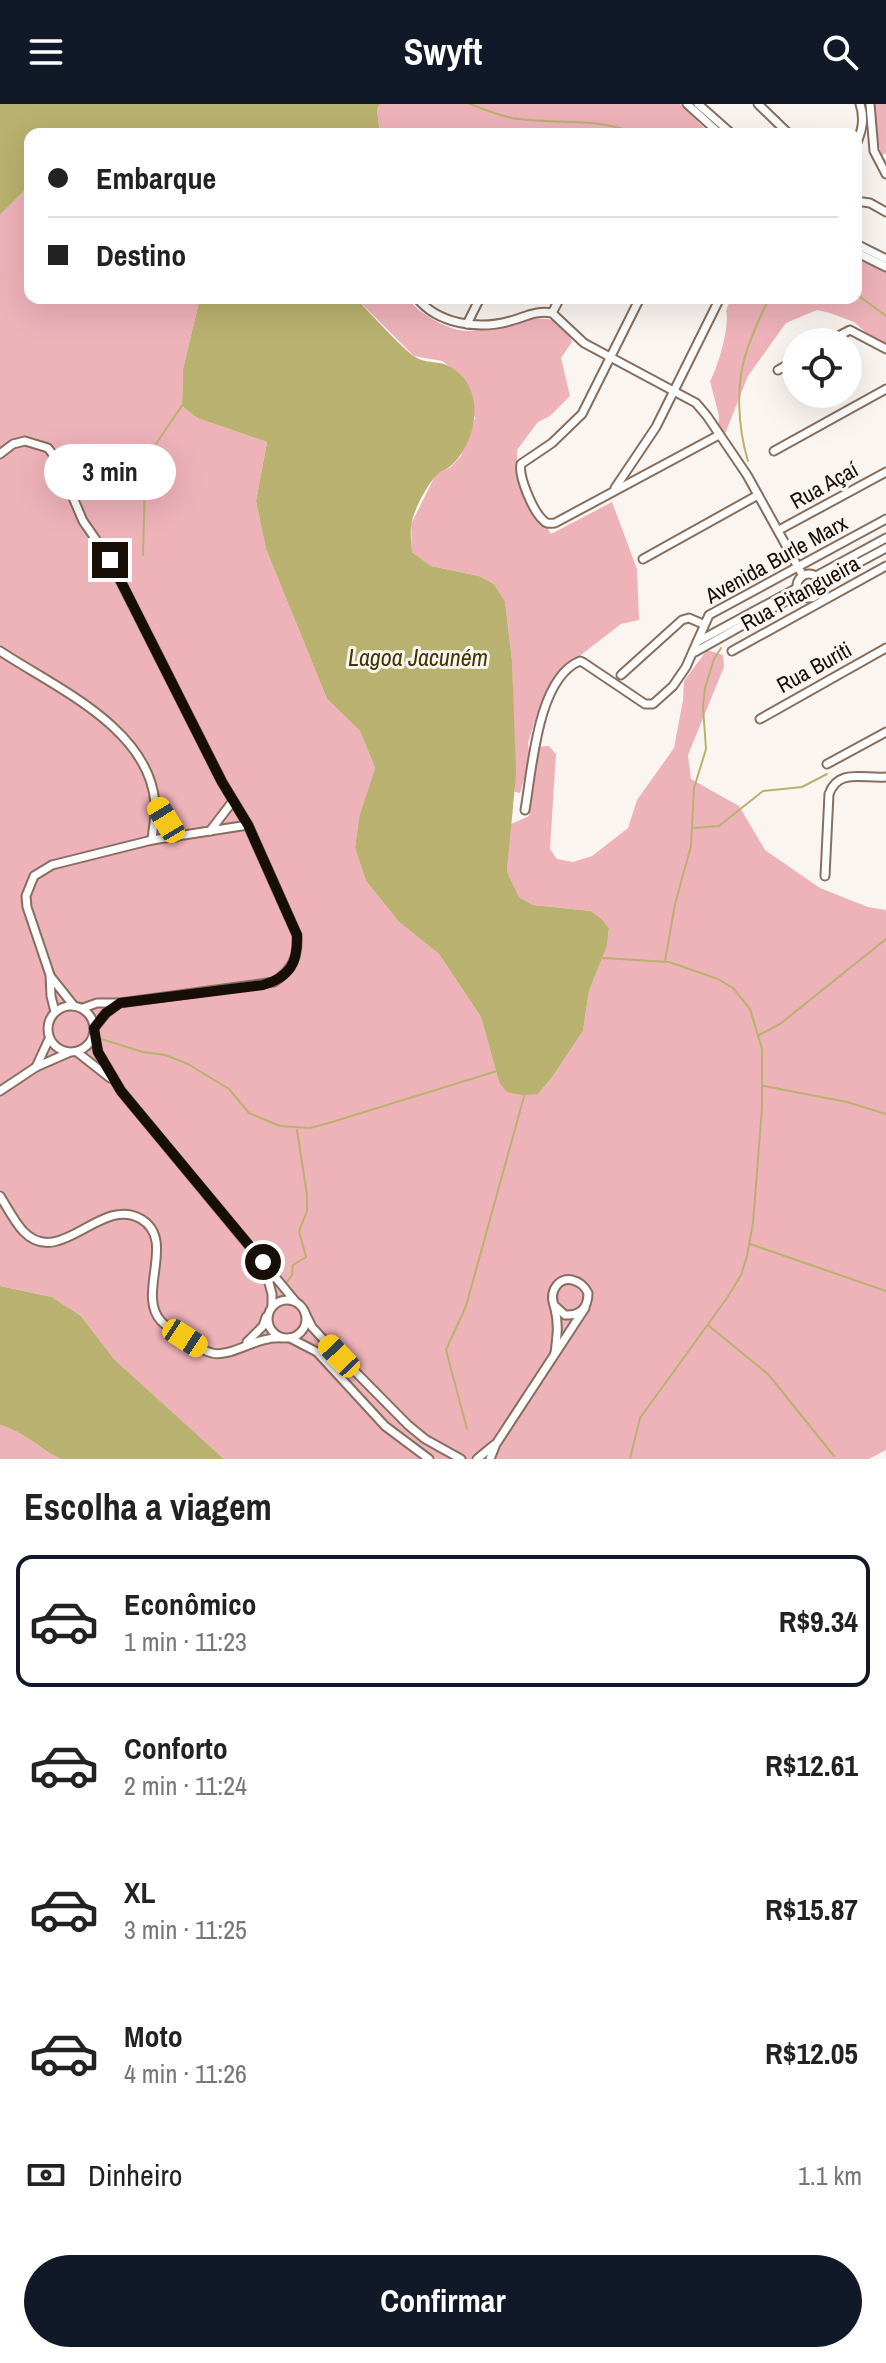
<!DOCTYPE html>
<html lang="pt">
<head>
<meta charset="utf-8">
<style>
  :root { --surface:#fff; --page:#f2f2f2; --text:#222; --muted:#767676; --line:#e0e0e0; --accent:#111827 }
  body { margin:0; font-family:"Archivo Narrow",sans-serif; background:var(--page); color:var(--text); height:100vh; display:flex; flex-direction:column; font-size:30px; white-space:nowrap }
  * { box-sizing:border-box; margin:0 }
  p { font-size:26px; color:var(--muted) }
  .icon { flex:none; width:44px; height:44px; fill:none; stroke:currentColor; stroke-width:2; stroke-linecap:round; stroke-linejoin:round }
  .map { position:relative; height:1355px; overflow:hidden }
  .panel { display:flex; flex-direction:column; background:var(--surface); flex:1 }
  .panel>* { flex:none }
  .hud { position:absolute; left:24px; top:24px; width:838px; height:176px; border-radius:16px; box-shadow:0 8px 32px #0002; display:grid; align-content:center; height:176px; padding:0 24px; background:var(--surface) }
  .fabs { position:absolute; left:782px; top:224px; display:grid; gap:16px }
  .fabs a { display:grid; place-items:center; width:80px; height:80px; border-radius:50%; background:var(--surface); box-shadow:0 8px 32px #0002; font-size:40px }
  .end { position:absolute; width:36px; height:36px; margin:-18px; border:10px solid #170e08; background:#fff; box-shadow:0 0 0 4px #fff }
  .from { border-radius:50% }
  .bubble { position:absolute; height:56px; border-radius:28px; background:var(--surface); box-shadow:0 8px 32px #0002; font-size:26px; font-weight:700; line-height:56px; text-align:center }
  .car { position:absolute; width:24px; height:48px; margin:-24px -12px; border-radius:10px; box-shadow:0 0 6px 2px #0007; background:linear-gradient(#f5c518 24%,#345 0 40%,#f5c518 0 76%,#345 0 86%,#f5c518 0) }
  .hud b { display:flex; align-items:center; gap:28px; height:76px; font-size:30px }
  .hud b+b { border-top:2px solid var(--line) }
  .hud i { width:20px; height:20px; background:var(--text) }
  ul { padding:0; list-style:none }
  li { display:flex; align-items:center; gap:24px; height:132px; margin:0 16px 12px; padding:0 8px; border:4px solid transparent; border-radius:16px }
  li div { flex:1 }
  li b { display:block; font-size:30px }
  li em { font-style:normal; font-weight:700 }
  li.on { border-color:var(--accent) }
  li>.icon { width:72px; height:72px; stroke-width:1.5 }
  h2 { padding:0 24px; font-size:36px; line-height:96px }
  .pay { display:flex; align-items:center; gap:20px; height:88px; padding:0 24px; font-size:30px }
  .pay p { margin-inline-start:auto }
  .primary-button { display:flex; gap:16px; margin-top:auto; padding:16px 24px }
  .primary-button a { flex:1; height:92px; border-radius:48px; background:var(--accent); color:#fff; font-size:32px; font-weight:700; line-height:92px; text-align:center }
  header { display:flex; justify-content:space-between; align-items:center; height:104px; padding:0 24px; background:var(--accent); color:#fff; font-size:36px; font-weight:700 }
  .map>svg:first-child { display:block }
</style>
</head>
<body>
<header><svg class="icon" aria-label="menu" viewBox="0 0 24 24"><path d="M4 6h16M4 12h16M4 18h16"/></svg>Swyft<svg class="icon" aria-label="search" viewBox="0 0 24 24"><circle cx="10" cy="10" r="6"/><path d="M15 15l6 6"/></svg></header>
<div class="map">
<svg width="886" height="1355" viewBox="0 0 886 1355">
  <rect width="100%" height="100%" fill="#fbf5f2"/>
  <!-- green -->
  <g fill="#eeb2b9">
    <path d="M380,0h300l30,30h-330l-3,-25z"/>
    <path d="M872,0h14v49l-5,3z"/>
    <path d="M30,81v113h170l-17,71 -1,37 15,12 70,24 -11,59 10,48 61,150 33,32 15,37 -16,49 -4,31 11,33 33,41 40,32 42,63 18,65 39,12 15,-18 30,-45 6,-40 18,-45 2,-18 -7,-9 -11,-8 -58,-6 -14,-8 -12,-26 4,-47 18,-8 7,-69 13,-1 7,8 -6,95 7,10 16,3 19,-6 36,-28 9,-28 37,-52 9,-48 1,-19 23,-31 16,5 1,12 -36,88 3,24 48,27 26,44 55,38 48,19 18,3v540l-17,9h-645l-110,-100 -33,-43 -29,-19 -52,-11v-1071z"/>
    <path d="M856,153l30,15v75l-8,-4 -24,-21 -24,-9 -13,-3 -31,13 -38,53 -23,58 -7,-4 1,-14 -9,-35c8,-13 20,-56 16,-70l5,-13h125z"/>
    <path d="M356,194c11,0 40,-3 50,1 5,2 10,9 14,12 13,9 29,19 46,20 32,2 93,-35 106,11l-11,16 9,38 -20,20 -12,6 -21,28v30l34,54 61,-32 25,67 2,51 -18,4 -66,51 -18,39 -9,29 2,16 -10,34 -5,-1 -3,-132 -7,-59 -11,-17 -15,-8 -48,-10 -19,-14 -1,-28 25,-50 15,-7 10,-11 14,-38 -14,-43 -19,-14 -28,-5z"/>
    <path d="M0,1321c29,9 36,22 61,34h-61z"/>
  </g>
  <!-- water -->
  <g fill="#b9b16f">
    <path d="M0,0h380l-3,5 3,25h-350v51l-30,30z"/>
    <path d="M200,194h156c10,11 50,55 61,60 15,8 26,-1 44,17 23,24 14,67 -8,89 -6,6 -14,7 -19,14 -9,11 -22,35 -23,49 -1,8 1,17 1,25l19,14 48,10 15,8 11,17 7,59 4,115 -9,96 12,26 14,8 58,6 11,8 7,9 -2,18 -18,45 -6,40 -30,45 -15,18 -17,1 -14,-3 -8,-10 -18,-65 -42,-63 -40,-32 -33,-41 -11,-33 4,-31 16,-49 -15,-37 -33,-32 -61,-150 -10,-48 11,-59 -70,-24 -15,-12 1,-37z"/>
    <path d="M0,1182l52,11 29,19 33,43 110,100h-163c-25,-12 -32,-25 -61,-34z"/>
  </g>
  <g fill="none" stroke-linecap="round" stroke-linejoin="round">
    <!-- stream -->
    <g stroke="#b9b16f" stroke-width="2">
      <path d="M470,0c13,5 28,11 42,14 40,7 86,-2 124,16"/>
      <path d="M856,190l30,22"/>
      <path d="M748,357c-10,-33 -13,-77 -1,-111 6,-18 14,-35 22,-52"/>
      <path d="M143,451l2,-73 4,-28 34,-50"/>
      <path d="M694,724l25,-2 44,-35 39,-4 25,-13"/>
      <path d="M603,854l66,4 49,17 15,9 17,21 12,40v59l-9,115 -6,33 -6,19 -14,23 -87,120 -10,41"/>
      <path d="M665,857l10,-57 16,-58 3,-58 12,-39 -3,-42 2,-19 9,-29 7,-11"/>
      <path d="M759,931l21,-11 106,-85"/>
      <path d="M98,934l45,14 22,3 23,9 41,25 20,24 31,13 30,2 22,-6 165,-51"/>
      <path d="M764,982l83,16 39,12"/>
      <path d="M750,1140l136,47"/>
      <path d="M284,1182l8,-11 1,-10 13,-8 -7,-26 8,-20v-16l-10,-65"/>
      <path d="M709,1222l59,48 66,82"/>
      <path d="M467,1325l-21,-79 20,-44 59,-213"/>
    </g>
    <!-- minor casing -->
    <g stroke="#866f5e" stroke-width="11">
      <g id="minor">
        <path d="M687,0l33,30"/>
        <path d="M698,0l34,30"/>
        <path d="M758,0l31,30"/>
        <path d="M870,0l4,47 12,23"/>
        <path d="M856,41c6,-14 9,-26 4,-41"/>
        <path d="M856,97l14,2 16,9"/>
        <path d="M856,140l30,15"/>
        <path d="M856,148l30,15"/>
        <path d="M417,194c21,26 61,32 93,23 15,-4 26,-11 42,-8l32,30 112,60 11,13 40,59 56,101"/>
        <path d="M640,194l-58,116 -30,29 -31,21c-3,12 12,47 22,56 4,5 7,3 12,3l164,-88"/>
        <path d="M552,209l8,-15"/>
        <path d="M467,220l13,-26"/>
        <path d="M827,238l23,-12 36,19"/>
        <path d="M778,266l18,-10"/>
        <path d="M774,347l112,-62"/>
        <path d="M0,350l13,-10 12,-3 23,7 9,12 26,61 27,39 112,222 26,43 49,110c1,23 -4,34 -23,47l-154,21h-23l-14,5"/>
        <path d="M615,384l41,-61 64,-129"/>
        <path d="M779,426l107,-58"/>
        <path d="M643,455l115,-64"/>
        <circle cx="809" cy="482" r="12"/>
        <path d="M816,472l70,-38"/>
        <path d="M821,479l65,-35"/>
        <path d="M697,538l100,-54"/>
        <path d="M0,547c56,37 149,77 155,152 1,12 -2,25 -3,37"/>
        <path d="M732,547l154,-85"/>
        <path d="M695,548l105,-59"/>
        <path d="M621,571l61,-55 7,-2 14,6"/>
        <path d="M760,615l126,-71"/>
        <path d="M827,660l59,-32"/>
        <path d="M156,701l20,32"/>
        <path d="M525,706c7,-39 12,-132 55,-149l4,2 61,41h8l20,-18 13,-19 23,-52 177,-96"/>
        <path d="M210,727l23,-30"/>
        <path d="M825,772l4,-82c9,-26 35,-15 57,-17"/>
        <path d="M51,873l23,29"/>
        <circle cx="71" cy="925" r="23"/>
        <path d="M55,908l-4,-16 -1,-21 -23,-68 -1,-11 8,-20 18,-11 100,-25 96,-15"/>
        <path d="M94,924l12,-15 12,-9"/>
        <path d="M94,930l4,18 23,39 174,210"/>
        <path d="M77,948l33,26"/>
        <path d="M36,963l13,-28"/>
        <path d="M0,987l36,-24 32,-14"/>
        <path d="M0,1092c7,11 14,25 23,35 37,39 78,-36 118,-12 36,21 -5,75 20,102 6,7 16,12 25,17 8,6 16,13 26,15 19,5 44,-17 70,-15"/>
        <path d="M265,1164l7,26v11"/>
        <circle cx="287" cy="1215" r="19"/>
        <path d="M554,1201l11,10c15,1 23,-7 23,-22 -6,-13 -26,-21 -34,-3 -3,6 -1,12 1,19 4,16 2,27 0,44"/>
        <path d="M305,1209l7,14 12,13 84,85 17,14 36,20"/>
        <path d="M290,1234l27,14 68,74 44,33"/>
        <path d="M247,1238l16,-16 3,-9"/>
        <path d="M477,1355l17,-14"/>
        <path d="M490,1355l6,-15 89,-136"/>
      </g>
    </g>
    <!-- minor -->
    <use href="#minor" stroke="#fff" stroke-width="7"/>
  </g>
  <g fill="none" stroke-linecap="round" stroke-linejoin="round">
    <!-- route -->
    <path stroke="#170e08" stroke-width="10" d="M110,456l112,222 26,43 49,110c1,28 -7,42 -34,50l-143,18 -14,10 -12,15 4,24 23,39 142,171"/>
  </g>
  <g text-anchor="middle" stroke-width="6" stroke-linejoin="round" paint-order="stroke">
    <!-- street labels -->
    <g font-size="22" fill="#170e08" stroke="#fbf5f2">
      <text transform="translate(824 381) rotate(-29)" y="8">Rua Açaí</text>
      <text transform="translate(776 455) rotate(-29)" y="8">Avenida Burle Marx</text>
      <text transform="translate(800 489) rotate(-29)" y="8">Rua Pitangueira</text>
      <text transform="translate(814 563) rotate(-29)" y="8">Rua Buriti</text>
    </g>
    <!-- water labels -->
    <g font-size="24" font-style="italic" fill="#3e3700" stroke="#fbf5f2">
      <text x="418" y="562">Lagoa Jacuném</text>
    </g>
  </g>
</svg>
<div class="fabs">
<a><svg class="icon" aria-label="locate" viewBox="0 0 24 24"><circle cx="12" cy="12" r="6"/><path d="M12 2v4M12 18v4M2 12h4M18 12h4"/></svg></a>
</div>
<i class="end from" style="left:263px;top:1158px"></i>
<i class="end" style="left:110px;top:456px"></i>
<div class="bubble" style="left:44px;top:340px;width:132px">3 min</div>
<i class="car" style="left:166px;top:716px;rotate:329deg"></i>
<i class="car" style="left:185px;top:1234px;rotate:123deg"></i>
<i class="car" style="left:339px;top:1252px;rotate:317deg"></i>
<div class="hud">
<b><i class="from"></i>Embarque</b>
<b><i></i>Destino</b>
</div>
</div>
<section class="panel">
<h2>Escolha a viagem</h2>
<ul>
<li class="on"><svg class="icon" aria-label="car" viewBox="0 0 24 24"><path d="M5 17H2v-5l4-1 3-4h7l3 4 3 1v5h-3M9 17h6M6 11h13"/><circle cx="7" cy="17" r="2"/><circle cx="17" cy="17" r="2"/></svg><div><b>Econômico</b><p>1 min · 11:23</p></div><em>R$9.34</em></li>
<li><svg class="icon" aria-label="car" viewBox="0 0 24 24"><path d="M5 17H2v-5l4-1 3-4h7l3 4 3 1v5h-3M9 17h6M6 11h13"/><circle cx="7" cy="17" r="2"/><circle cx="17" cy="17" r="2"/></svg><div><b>Conforto</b><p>2 min · 11:24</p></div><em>R$12.61</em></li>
<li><svg class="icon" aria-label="car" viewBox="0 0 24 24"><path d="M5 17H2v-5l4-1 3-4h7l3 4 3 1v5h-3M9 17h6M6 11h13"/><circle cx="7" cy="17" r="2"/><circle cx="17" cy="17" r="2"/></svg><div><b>XL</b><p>3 min · 11:25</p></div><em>R$15.87</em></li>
<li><svg class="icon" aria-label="car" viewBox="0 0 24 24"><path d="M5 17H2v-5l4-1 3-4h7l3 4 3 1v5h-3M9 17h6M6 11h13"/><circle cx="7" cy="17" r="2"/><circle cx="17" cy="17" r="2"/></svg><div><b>Moto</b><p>4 min · 11:26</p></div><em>R$12.05</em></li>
</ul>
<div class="pay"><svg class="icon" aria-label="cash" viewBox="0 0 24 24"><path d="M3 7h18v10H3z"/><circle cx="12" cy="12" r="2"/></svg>Dinheiro<p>1.1 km</p></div>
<div class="primary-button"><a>Confirmar</a></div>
</section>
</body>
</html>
